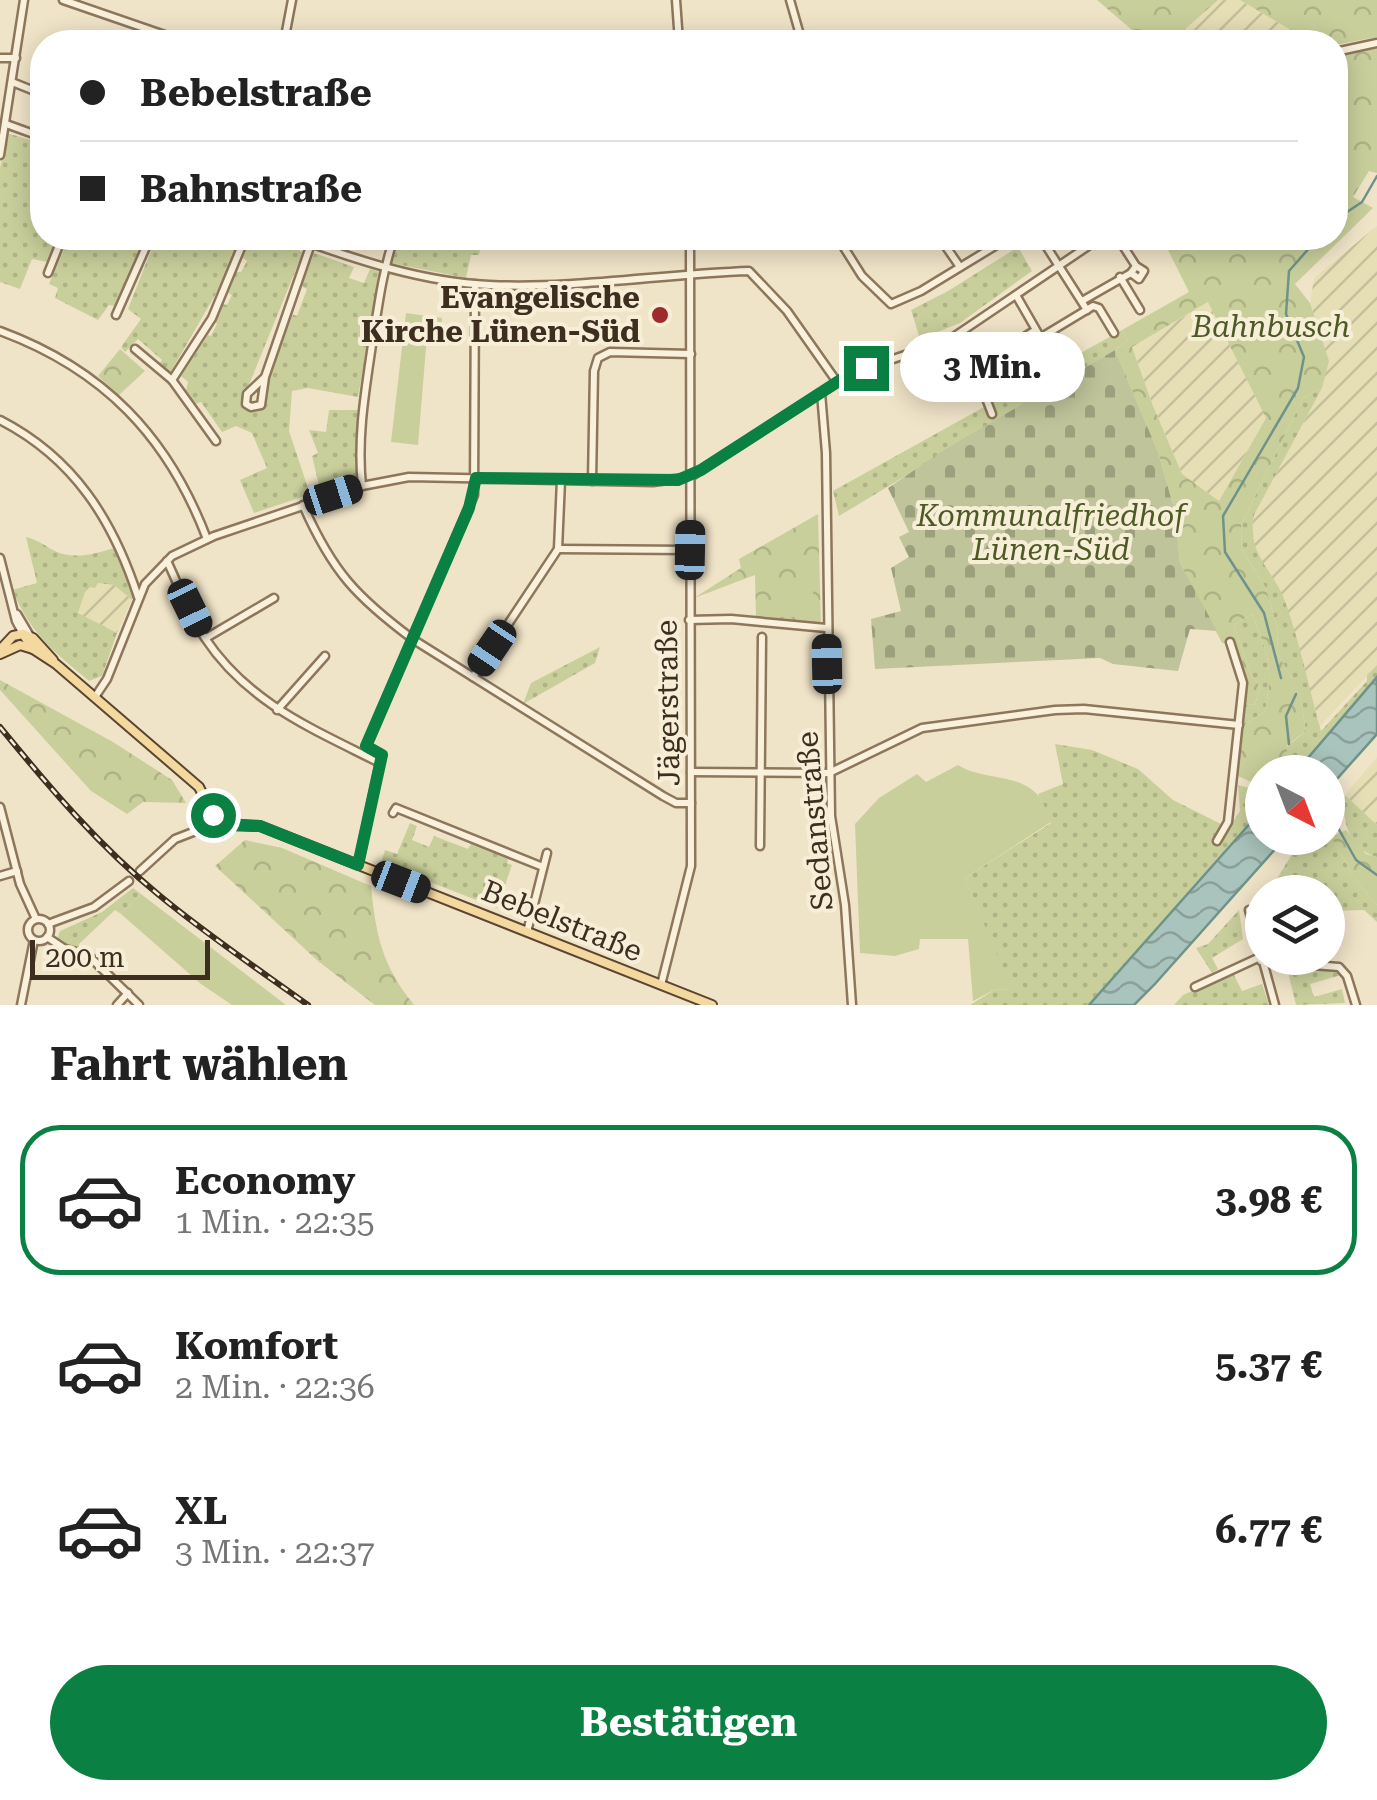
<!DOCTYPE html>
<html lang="de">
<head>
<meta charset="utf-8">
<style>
  :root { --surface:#fff; --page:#f2f2f2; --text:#222; --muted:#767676; --line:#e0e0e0; --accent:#0b8043 }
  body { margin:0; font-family:"Roboto Serif",serif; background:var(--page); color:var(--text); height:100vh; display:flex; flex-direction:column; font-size:38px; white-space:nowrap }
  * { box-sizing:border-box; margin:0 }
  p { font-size:32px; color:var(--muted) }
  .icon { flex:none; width:55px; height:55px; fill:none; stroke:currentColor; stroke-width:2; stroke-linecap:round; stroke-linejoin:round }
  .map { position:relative; height:1005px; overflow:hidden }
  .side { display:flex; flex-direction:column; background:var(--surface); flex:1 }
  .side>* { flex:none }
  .banner { position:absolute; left:30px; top:30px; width:1318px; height:220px; border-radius:40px; box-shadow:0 5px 25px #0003; display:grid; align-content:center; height:220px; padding:0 50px; background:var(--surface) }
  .needle { width:65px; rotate:138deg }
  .fabs { position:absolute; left:1245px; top:755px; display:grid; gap:20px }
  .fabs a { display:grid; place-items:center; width:100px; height:100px; border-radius:50%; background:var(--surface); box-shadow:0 5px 25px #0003; font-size:50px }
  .scale { position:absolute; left:30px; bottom:25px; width:180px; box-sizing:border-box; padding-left:10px; border:5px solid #3d2e20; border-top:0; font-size:28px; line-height:35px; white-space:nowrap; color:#3d2e20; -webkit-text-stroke:8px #f7eed8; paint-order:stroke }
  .end { position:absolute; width:45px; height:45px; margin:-22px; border:12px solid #0b8043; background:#fff; box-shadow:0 0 0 5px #fff }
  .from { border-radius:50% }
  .bubble { position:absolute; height:70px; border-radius:35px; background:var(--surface); box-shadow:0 5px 25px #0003; font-size:32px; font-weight:700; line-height:70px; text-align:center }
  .car { position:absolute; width:30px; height:60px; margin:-30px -15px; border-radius:12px; box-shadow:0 0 8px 2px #0007; background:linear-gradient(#222 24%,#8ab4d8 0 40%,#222 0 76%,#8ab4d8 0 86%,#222 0) }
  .banner b { display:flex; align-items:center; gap:35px; height:95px; font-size:38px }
  .banner b+b { border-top:2px solid var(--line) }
  .banner i { width:25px; height:25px; background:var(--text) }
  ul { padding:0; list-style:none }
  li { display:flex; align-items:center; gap:30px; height:150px; margin:0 20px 15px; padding:0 30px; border:5px solid transparent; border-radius:40px }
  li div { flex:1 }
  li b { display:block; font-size:38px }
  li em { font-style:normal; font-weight:700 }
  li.selected { border-color:var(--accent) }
  li>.icon { width:90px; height:90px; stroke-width:1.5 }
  h2 { padding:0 50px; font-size:45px; line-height:120px }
  .primary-button { display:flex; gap:20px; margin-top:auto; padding:20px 50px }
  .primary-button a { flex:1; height:115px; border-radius:60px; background:var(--accent); color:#fff; font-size:40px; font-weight:700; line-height:115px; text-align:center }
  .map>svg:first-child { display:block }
</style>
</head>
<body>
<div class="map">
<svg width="1377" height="1005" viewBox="0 0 1377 1005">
  <defs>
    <pattern id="farmland-furrows" width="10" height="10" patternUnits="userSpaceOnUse" patternTransform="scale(2.5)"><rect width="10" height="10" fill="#e6deb5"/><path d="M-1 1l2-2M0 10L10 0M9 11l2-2" fill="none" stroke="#c6bf9b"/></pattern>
    <pattern id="grass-dots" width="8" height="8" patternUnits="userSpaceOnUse" patternTransform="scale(2.5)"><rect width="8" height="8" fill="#c9cf9b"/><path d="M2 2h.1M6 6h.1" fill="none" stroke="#aeb285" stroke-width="1.8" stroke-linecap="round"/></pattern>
    <pattern id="forest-crowns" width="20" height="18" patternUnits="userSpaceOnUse" patternTransform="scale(2.5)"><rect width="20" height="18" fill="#c9cf9b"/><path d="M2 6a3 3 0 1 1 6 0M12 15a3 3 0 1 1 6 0" fill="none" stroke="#aeb285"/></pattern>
    <pattern id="cemetery-stones" width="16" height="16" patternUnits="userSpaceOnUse" patternTransform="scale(2.5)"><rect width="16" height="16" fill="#bfc49a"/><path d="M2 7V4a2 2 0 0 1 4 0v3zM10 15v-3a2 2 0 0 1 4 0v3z" fill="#9ca07d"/></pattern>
    <pattern id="water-waves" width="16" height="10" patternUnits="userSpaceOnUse" patternTransform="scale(2.5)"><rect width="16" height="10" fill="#a9c4bc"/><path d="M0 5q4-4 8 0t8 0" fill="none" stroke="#8ba098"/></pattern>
  </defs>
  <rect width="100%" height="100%" fill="#f0e4c8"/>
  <!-- farmland -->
  <g fill="url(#farmland-furrows)">
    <path d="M1218,0h22l54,32 7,10h-130z"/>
    <path d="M1377,226v439l-57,61 -36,-128 -27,-44 -6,-20 3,-19 68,-127 6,-27 -18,-58 4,-25z"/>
    <path d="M1209,302l57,116 -47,83 -37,-27 -29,-68 -21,-59z"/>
    <path d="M98,583l16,2 18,15 -15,33 -39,-19 8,-28z"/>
    <path d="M1377,757v68l-32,-30z"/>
  </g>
  <!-- grass -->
  <g fill="url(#grass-dots)">
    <path d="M7,133l30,9 -5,22 10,4v70h14l-8,24 -16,-3 -12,30 -20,-7v-114z"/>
    <path d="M69,238h76l-30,68 -6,-1 -11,15 -43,-22 3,-10 -9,-4z"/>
    <path d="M156,238h85l-23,52 -49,85 -11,-9 4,-6 -24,-21 -13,13 -4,-5 20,-28 -13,-10z"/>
    <path d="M249,238h22l32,14 -61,150 14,10 10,-9 2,-26 23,-63 6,2 10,-27 -6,-3 13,-33 40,14 -5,11 15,5 6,-14 10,3 -22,125 -50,-9 -16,3 -3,40 19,57 11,-3 -7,-29 6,-3 -9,-23 17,2 3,-22h29l-2,69 -102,34 -14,-33 27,-12 -15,-35 -16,-7 -14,6 -21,-30 -6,2 -9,-13 2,-9 -7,-6 27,-41 3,1 6,-12 -3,-2 9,-18 4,1 5,-10 -4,-2 8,-21h5l6,-11 -5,-4z"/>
    <path d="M400,238h82l-3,17h-8l-5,23 -75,-15z"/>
    <path d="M1018,247l14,24 -72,52 -40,16 -9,-29 37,-19z"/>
    <path d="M1122,330l6,10 -13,10 -276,166 -6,-25z"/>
    <path d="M1322,388l-68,127c-7,41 18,52 31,86 15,42 24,87 36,130l46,-50v-6l10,-10v12l-81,95h-18l11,-11 -3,-14 20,-16 -7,-40 -22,-38 1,-22 -12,-43 -24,-38 -1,-25 62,-127z"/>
    <path d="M26,537c13,3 20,10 31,15 20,8 41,1 60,-5l18,48 -3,5 -18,-15 -16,-2 -3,5 -8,-2 -9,27 39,20 -15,43 -13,5c-37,-31 -57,-46 -77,-91l25,-7z"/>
    <path d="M1252,614c16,40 22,53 13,97l-22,15 2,-22 10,1 5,-18 -9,-12 -17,-50z"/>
    <path d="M600,647l-5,16 -72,41 8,-21z"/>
    <path d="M1055,744l37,6 46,19 35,31 56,28 11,-17 -2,-26 14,4 3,-5 7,-1v27l-173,195h-119l24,-15 16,-1 -45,-111 86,-55 -13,-29 25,-10z"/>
    <path d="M1345,795l32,30v32c-28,-7 -36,-37 -32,-62z"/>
    <path d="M410,823l7,3 -5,14 17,7 5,-11 34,13 3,-5 38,13 -2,6 5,2 -15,43 -116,-45 4,-13 12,4z"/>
    <path d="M1331,837l26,45 20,23v17l-13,-12 -36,1v-19h-45l-10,-7 29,-47h10l6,4z"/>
    <path d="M133,888l8,6 -20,20 -6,-4 -36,34v4l-12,-2 -10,-7 3,-8 42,-19z"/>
    <path d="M1239,910l4,29 -31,19 6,11 -6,4 -16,-25 12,-4z"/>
    <path d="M1287,968l50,3 4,4 -31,9 4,13 28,-8 3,14 -49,2z"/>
    <path d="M1233,973l9,18 20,-7 7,21h-95l9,-10z"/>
  </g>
  <!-- forest -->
  <g fill="url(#forest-crowns)" fill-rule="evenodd">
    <path d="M1097,0h121l-47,42h-25z"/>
    <path d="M1240,0h137v37l-42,8v-3h-34l-7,-10z"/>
    <path d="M1377,47v126l-8,-2 -16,26 20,11 -78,76 15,19 19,58 -7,27 -19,10 -62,127 1,25 24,38 12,43 -1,22 22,37 7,41 -20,15 3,15 -11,11h-16v11l-7,1 -17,-8 5,-50 22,-15c9,-44 3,-57 -13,-97l-18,11 17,50 9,12 -5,18 -10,-1 2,-21 -12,-39 -13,-1 -42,-80 -5,-51 -17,-60 -43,-102 13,-10 -6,-10 67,-38 -27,-54h173v-182zM1208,302l58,116 -47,83 -37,-27 -29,-68 -21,-59z"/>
    <path d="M120,349l25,22 -26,24 -21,-19z"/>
    <path d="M818,514l3,112 -65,-6 -1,-45 -61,23 47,-30 -2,-9z"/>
    <path d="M0,680l113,62 59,38 14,23 -43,-1 -16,12 -36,-23 -91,-101z"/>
    <path d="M1346,830l20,24 11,3v48l-20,-23 -26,-45z"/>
    <path d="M245,840l37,8 89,38c5,50 11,79 43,119h-39l-57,-44 -103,-95z"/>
  </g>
  <!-- cemetery -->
  <path fill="url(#cemetery-stones)" d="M1115,350l43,102 17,60 5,51 37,68 -27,-2 -12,42 -65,-7 -13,-6 -225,11 -4,-50 30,-8 -10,-43 18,-11 -10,-20 10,-5 -21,-44 56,-38z"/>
  <!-- garden -->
  <g fill="#c9cf9b">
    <path d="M406,313l36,5 -1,19 -14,-1 -9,109 -27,-3z"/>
    <rect x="772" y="588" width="41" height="29"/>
    <path d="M958,765c24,15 56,8 78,28 7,6 11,21 15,29l-86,56 46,111 -17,1 -21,11 -5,-62h-48l-1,10 -24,7 -35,-3 -5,-129 24,-26 38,-24 9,8z"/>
    <path d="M141,894l145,111h-54l-31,-21 -80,-70z"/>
  </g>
  <!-- water -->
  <g fill="url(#water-waves)" stroke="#6f938a" stroke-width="2.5">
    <path d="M1377,677v57l-49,55v-17h-32z"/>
    <path d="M1262,810v28h23l-131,147 -20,20h-45z"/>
  </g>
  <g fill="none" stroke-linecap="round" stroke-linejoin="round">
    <!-- stream -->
    <g stroke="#6f938a" stroke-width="2.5">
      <path d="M1335,220l27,-18 15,-26"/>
      <path d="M1281,678l-17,-65 -39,-61 -2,-36 75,-128 6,-31 -18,-43 3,-43 29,-33"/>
      <path d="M1289,744l-3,-28 10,-22"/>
      <path d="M1332,817l24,43 21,15"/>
    </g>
    <!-- minor casing -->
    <g stroke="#8d765c" stroke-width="11">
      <g id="minor">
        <path d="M63,0l122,42"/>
        <path d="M676,0l3,42"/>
        <path d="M790,0l12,42"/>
        <path d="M284,42l8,-42"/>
        <path d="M1335,52l42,-9"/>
        <path d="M0,58h16"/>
        <path d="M12,82l30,12"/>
        <path d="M6,124l36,13"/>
        <path d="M0,155l24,-155"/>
        <path d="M296,238c61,22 127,44 193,47 86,4 174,-11 260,-14l38,40 50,71"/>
        <path d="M838,238l24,38 29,28 30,-13 87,-53"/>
        <path d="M940,238l20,29"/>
        <path d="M1041,238l46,72"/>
        <path d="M1118,238l18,28 8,5 -5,8 -8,-6 5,-7"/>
        <path d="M48,273l14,-35"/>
        <path d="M1120,277l20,33"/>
        <path d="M1016,295l23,40 -2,8 -6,2 -5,-9 8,-5"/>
        <path d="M1082,301l49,-28"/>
        <path d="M116,315l34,-77"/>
        <path d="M0,331c103,38 168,105 207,208"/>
        <path d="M961,333l31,81"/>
        <path d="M1040,338l53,-32 6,2 15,25"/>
        <path d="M135,349l37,31 44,61"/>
        <path d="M265,377l-18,17 -1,10 5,3 10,-2 4,-28 48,-139"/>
        <path d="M172,380l40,-62 33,-80"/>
        <path d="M821,393l5,60 5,363 14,89 7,100"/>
        <path d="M0,420c74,38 113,100 138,177"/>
        <path d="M592,481l2,-110 4,-13 12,-6 81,2"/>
        <path d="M362,486c-5,-48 3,-94 10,-141 6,-37 10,-72 22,-107"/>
        <path d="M303,505c29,66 53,92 111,135l249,156 13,7h15"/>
        <path d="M558,549l132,1"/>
        <path d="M0,558l16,63 7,13"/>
        <path d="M167,561c12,25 22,53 38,77 43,65 108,91 175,125l2,-8 -16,-9"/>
        <path d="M17,614l13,22"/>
        <path d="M689,620l42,-1 95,9"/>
        <path d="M206,638l68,-40"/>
        <path d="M473,677l85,-128 3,-69"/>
        <path d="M95,697l12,-18 38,-95 27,-28 42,-20 148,-50 47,-9 244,5 37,-5 162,-104 97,-33 151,-102"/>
        <path d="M277,710l48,-54"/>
        <path d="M363,754l111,-259 1,-211"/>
        <path d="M691,772l138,1 93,-45 133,-18 29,-1 155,16"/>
        <path d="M0,807l20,77 16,35"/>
        <path d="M393,813l3,-5 147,59"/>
        <path d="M1217,841l11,-19 15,-139 -13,-41"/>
        <path d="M760,846l2,-209"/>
        <path d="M358,865l22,-102"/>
        <path d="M140,871l35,-32 31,-12"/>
        <path d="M0,876l17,-5"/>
        <path d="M1249,910l26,95"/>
        <circle cx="39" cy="930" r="11"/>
        <path d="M48,924l46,-17 35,-26"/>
        <path d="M527,932l20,-79"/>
        <path d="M47,937l18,12 23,6 51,50"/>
        <path d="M1261,961l78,6 8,9 9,29"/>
        <path d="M661,985l30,-119 -1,-628"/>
        <path d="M1195,987l65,-30"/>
        <path d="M21,1005l13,-65"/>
        <path d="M117,1005l11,-12"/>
      </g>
    </g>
    <!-- major casing -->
    <g stroke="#5b4430" stroke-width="12">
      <g id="major">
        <path d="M23,634l10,15 23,15 143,123 14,28"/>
        <path d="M23,634l10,4 20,22"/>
        <path d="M0,650l13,-14 10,-2"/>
        <path d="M0,654l20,-9 13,4"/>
        <circle cx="216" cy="825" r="10"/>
        <path d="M225,825l35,1 452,179"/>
      </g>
    </g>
    <!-- minor -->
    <use href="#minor" stroke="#faf1dc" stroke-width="6"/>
    <!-- major -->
    <use href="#major" stroke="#f3d9a0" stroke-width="8"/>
    <!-- rail casing -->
    <g stroke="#3d2e20" stroke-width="6">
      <path id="rail" d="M0,727c49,60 99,119 159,168 47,39 99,74 149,110"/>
    </g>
    <!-- rail -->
    <use href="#rail" stroke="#f7eed8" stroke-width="2.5" stroke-dasharray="8" stroke-linecap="butt"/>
  </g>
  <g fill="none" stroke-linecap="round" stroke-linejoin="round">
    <!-- route -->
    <path stroke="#0b8043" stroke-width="12" d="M213,815l9,2 4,7 34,2 98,39 24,-110 -16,-9 103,-238 7,-30 202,2 23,-10 144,-93 21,-9"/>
  </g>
  <!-- markers -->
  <circle fill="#9e2a2b" stroke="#f7eed8" stroke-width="4" cx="660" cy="315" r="10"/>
  <g text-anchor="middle" stroke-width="8" stroke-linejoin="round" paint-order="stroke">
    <!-- poi labels -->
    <g font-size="30" font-weight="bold" fill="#3d2e20" stroke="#f7eed8" text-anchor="end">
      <text x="640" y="308">Evangelische<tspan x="640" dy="34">Kirche Lünen-Süd</tspan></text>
    </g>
    <!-- park labels -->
    <g font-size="30" font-style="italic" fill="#4d5a26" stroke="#f7eed8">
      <text x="1271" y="337">Bahnbusch</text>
      <text x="1051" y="526">Kommunalfriedhof<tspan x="1051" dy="34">Lünen-Süd</tspan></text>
    </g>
    <!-- street labels -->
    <g font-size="30" fill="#3d2e20" stroke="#f7eed8">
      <text transform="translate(668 703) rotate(-91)" y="10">Jägerstraße</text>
      <text transform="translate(815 821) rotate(-95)" y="10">Sedanstraße</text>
      <text transform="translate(562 921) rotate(22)" y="10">Bebelstraße</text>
    </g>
  </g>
</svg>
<div class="fabs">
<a><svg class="needle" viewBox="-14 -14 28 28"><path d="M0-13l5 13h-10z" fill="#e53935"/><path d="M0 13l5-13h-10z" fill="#767676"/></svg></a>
<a><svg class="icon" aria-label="layers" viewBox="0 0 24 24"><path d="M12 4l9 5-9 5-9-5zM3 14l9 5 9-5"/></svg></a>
</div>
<div class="scale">200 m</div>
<i class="end from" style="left:213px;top:815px"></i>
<i class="end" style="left:866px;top:368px"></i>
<div class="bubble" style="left:900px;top:332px;width:185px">3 Min.</div>
<i class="car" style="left:333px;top:495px;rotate:72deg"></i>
<i class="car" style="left:690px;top:550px;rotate:1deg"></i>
<i class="car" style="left:190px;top:608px;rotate:154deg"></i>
<i class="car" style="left:492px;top:648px;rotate:214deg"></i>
<i class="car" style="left:827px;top:664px;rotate:359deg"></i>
<i class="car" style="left:401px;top:882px;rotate:111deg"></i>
<div class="banner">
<b><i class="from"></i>Bebelstraße</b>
<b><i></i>Bahnstraße</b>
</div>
</div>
<section class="side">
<h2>Fahrt wählen</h2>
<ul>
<li class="selected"><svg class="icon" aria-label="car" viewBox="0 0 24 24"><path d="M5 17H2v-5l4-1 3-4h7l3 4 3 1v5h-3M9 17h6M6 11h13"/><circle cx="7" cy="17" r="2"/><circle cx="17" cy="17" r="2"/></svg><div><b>Economy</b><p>1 Min. · 22:35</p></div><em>3.98 €</em></li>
<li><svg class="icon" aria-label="car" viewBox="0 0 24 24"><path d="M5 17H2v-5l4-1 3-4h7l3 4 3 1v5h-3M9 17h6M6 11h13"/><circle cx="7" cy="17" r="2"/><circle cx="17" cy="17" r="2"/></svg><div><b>Komfort</b><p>2 Min. · 22:36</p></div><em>5.37 €</em></li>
<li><svg class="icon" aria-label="car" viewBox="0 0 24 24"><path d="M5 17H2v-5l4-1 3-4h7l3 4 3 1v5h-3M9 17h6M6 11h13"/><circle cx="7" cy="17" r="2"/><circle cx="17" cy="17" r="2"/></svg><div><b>XL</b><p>3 Min. · 22:37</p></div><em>6.77 €</em></li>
</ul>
<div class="primary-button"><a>Bestätigen</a></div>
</section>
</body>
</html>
